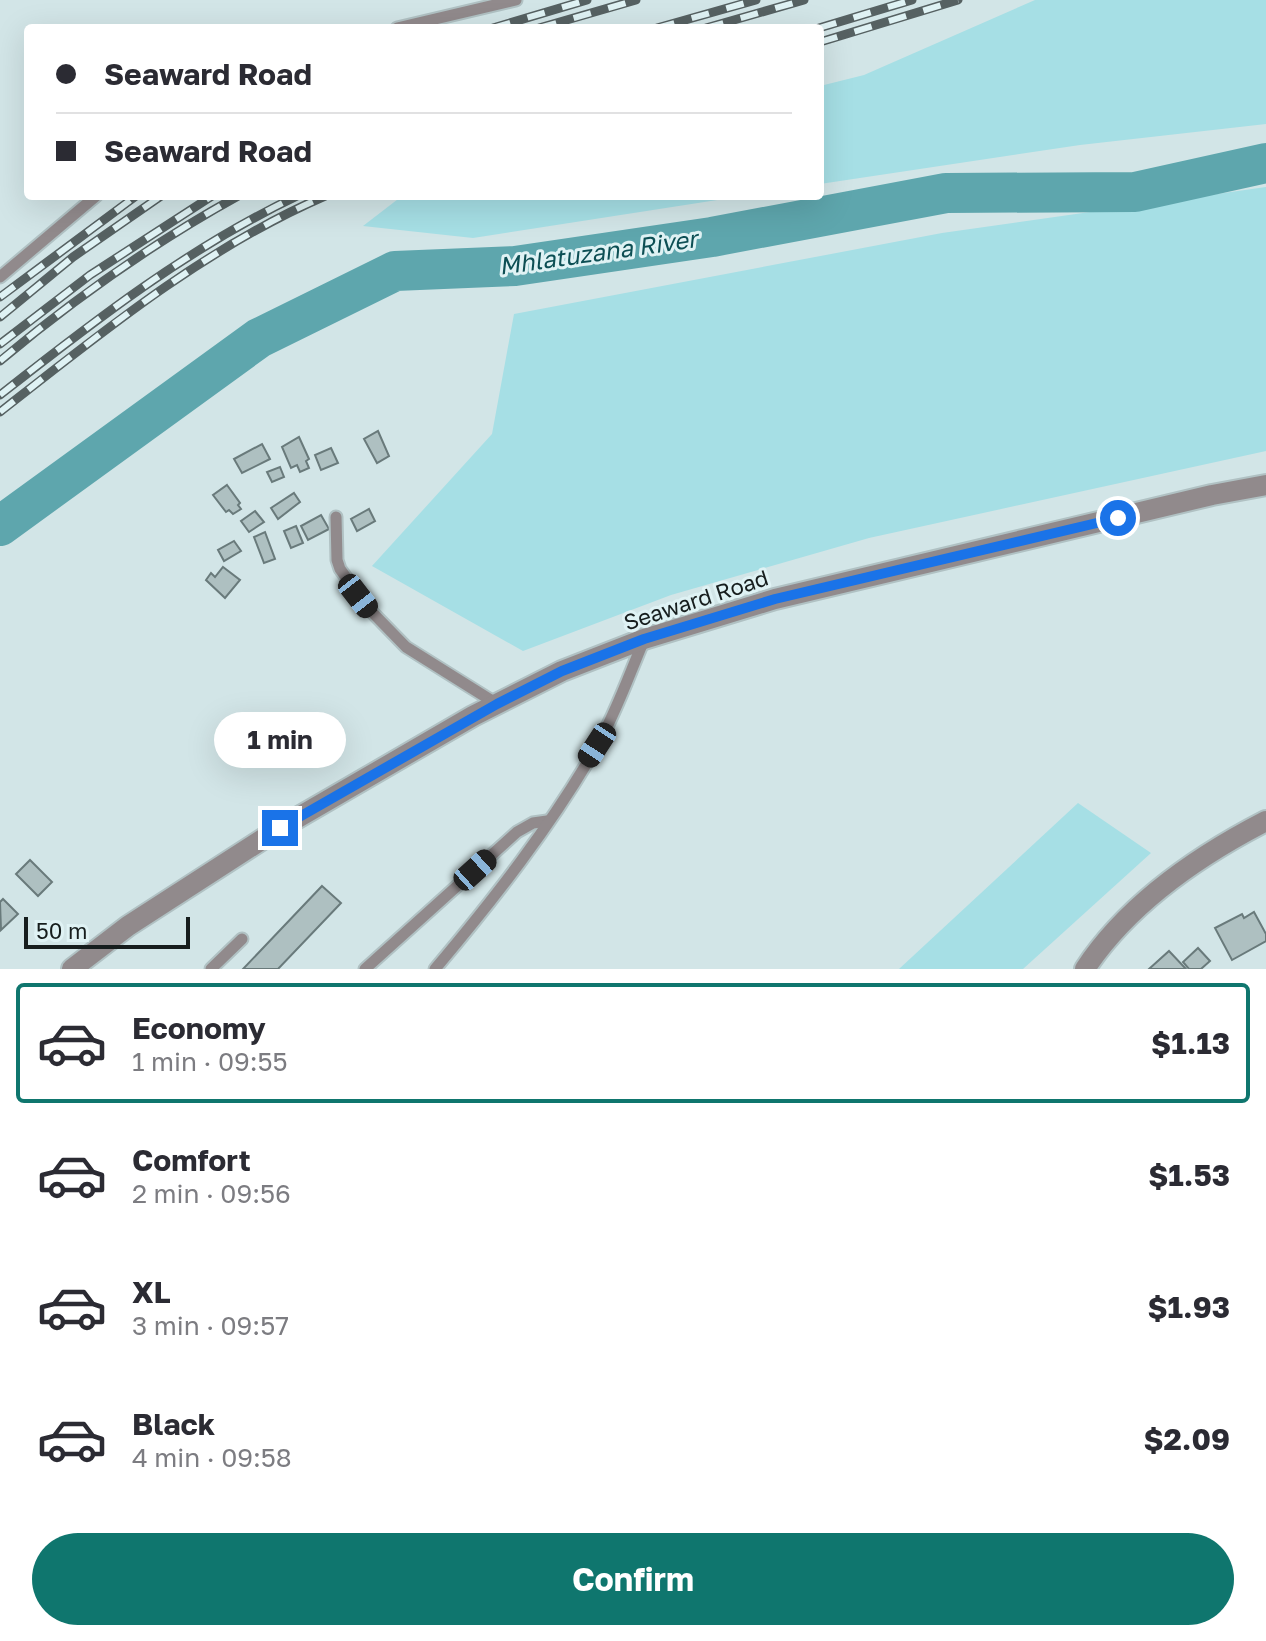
<!DOCTYPE html>
<html lang="en">
<head>
<meta charset="utf-8">
<style>
  :root { --surface:#fff; --page:#f2f2f3; --text:#2b2b33; --muted:#7c7c81; --line:#e1e1e2; --accent:#0f766e }
  body { margin:0; font-family:"Golos Text",sans-serif; background:var(--page); color:var(--text); height:100vh; display:flex; flex-direction:column; font-size:30px; white-space:nowrap }
  * { box-sizing:border-box; margin:0 }
  p { font-size:26px; color:var(--muted) }
  .icon { flex:none; width:44px; height:44px; fill:none; stroke:currentColor; stroke-width:2; stroke-linecap:round; stroke-linejoin:round }
  .map { position:relative; height:969px; overflow:hidden }
  .details { display:flex; flex-direction:column; background:var(--surface); flex:1 }
  .details>* { flex:none }
  .banner { position:absolute; left:24px; top:24px; width:800px; height:176px; border-radius:8px; box-shadow:0 8px 32px #0002; display:grid; align-content:center; height:176px; padding:0 32px; background:var(--surface) }
  .scale { position:absolute; left:24px; bottom:20px; width:166px; box-sizing:border-box; padding-left:8px; border:4px solid #161d1d; border-top:0; font-size:22px; line-height:28px; white-space:nowrap; color:#161d1d; -webkit-text-stroke:6px #dff2f4; paint-order:stroke }
  .end { position:absolute; width:36px; height:36px; margin:-18px; border:10px solid #1a73e8; background:#fff; box-shadow:0 0 0 4px #fff }
  .from { border-radius:50% }
  .bubble { position:absolute; height:56px; border-radius:28px; background:var(--surface); box-shadow:0 8px 32px #0002; font-size:26px; font-weight:700; line-height:56px; text-align:center }
  .car { position:absolute; width:24px; height:48px; margin:-24px -12px; border-radius:10px; box-shadow:0 0 6px 2px #0007; background:linear-gradient(#222 24%,#8ab4d8 0 40%,#222 0 76%,#8ab4d8 0 86%,#222 0) }
  .banner b { display:flex; align-items:center; gap:28px; height:76px; font-size:30px }
  .banner b+b { border-top:2px solid var(--line) }
  .banner i { width:20px; height:20px; background:var(--text) }
  ul { padding:14px 0 0; list-style:none }
  li { display:flex; align-items:center; gap:24px; height:120px; margin:0 16px 12px; padding:0 16px; border:4px solid transparent; border-radius:8px }
  li div { flex:1 }
  li b { display:block; font-size:30px }
  li em { font-style:normal; font-weight:700 }
  li.on { border-color:var(--accent) }
  li>.icon { width:72px; height:72px; stroke-width:1.5 }
  .cta { display:flex; gap:16px; margin-top:auto; padding:16px 32px }
  .cta a { flex:1; height:92px; border-radius:48px; background:var(--accent); color:#fff; font-size:32px; font-weight:700; line-height:92px; text-align:center }
  .map>svg:first-child { display:block }
</style>
</head>
<body>
<div class="map">
<svg width="1266" height="969" viewBox="0 0 1266 969">
  <rect width="100%" height="100%" fill="#d2e5e7"/>
  <!-- green -->
  <g fill="#a6dfe5">
    <path d="M1035,0h231v124l-186,21 -260,39v-98l44,-11z"/>
    <path d="M1266,187v264l-397,87 -198,57 -148,56 -151,-85 120,-132 22,-120 428,-81z"/>
    <path d="M402,196h341l-270,42 -110,-12z"/>
    <path d="M1078,803l73,50 -128,116h-124z"/>
  </g>
  <g fill="none" stroke-linecap="round" stroke-linejoin="round">
    <!-- river -->
    <path stroke="#5ea6ad" stroke-width="40" d="M0,526l259,-188 136,-67 120,-5 197,-29 234,-44 189,-1 131,-29"/>
  </g>
  <!-- building -->
  <g fill="#aec0c1" stroke="#697a7b" stroke-width="2">
    <path d="M378,431l11,25 -12,7 -13,-24z"/>
    <path d="M299,437l10,22 -3,2 3,7 -9,4 -3,-7 -6,3 -9,-21z"/>
    <path d="M262,444l8,15 -28,14 -8,-14z"/>
    <path d="M331,448l7,15 -17,7 -6,-15z"/>
    <path d="M280,467l4,10 -12,5 -5,-10z"/>
    <path d="M227,485l13,18 -2,2 3,4 -8,5 -4,-4 -3,2 -13,-17z"/>
    <path d="M294,493l6,9 -22,17 -7,-11z"/>
    <path d="M369,509l6,12 -18,10 -6,-12z"/>
    <path d="M255,511l9,11 -15,10 -8,-11z"/>
    <path d="M321,515l8,14 -21,11 -7,-14z"/>
    <path d="M296,526l7,17 -12,5 -7,-17z"/>
    <path d="M265,532l10,27 -11,4 -10,-26z"/>
    <path d="M234,541l7,10 -17,10 -6,-11z"/>
    <path d="M223,567l17,13 -15,18 -19,-18 5,-7 4,4z"/>
    <path d="M30,860l22,22 -14,14 -22,-22z"/>
    <path d="M322,886l19,17 -63,66h-35z"/>
    <path d="M3,899l15,15 -17,16 -1,-28z"/>
    <path d="M1254,912l12,22v7l-34,19 -17,-32 27,-14 2,4z"/>
    <path d="M1198,948l12,13 -9,8h-12l-6,-7z"/>
    <path d="M1169,951l17,18h-37z"/>
  </g>
  <g fill="none" stroke-linecap="round" stroke-linejoin="round">
    <!-- service casing -->
    <g stroke="#b0c1c3" stroke-width="15">
      <g id="service">
        <path d="M397,28l119,-28"/>
        <path d="M0,277l96,-81"/>
        <path d="M336,517l1,43 3,9 28,39 38,39 91,57"/>
        <path d="M211,969l31,-30"/>
        <path d="M365,969l152,-137 16,-9 14,-2"/>
        <path d="M435,969c59,-70 116,-143 162,-223 19,-33 32,-71 47,-106"/>
      </g>
    </g>
    <!-- minor casing -->
    <g stroke="#b0c1c3" stroke-width="24">
      <path id="minor" d="M1085,969c43,-65 113,-113 181,-148"/>
    </g>
    <!-- tertiary casing -->
    <g stroke="#b0c1c3" stroke-width="24">
      <path id="tertiary" d="M72,969l56,-43 152,-98 193,-112 89,-45 82,-32 131,-40 437,-104 54,-10"/>
    </g>
    <!-- service -->
    <use href="#service" stroke="#918a8c" stroke-width="11"/>
    <!-- minor -->
    <use href="#minor" stroke="#918a8c" stroke-width="20"/>
    <!-- tertiary -->
    <use href="#tertiary" stroke="#918a8c" stroke-width="20"/>
    <!-- rail casing -->
    <g stroke="#566162" stroke-width="9">
      <g id="rail">
        <path d="M493,28l94,-28"/>
        <path d="M539,28l97,-28"/>
        <path d="M657,28l99,-28"/>
        <path d="M706,28l98,-28"/>
        <path d="M819,28l93,-28"/>
        <path d="M820,42l138,-42"/>
        <path d="M0,297l136,-101"/>
        <path d="M0,317l73,-60 88,-61"/>
        <path d="M0,344l90,-69 122,-79"/>
        <path d="M0,361c74,-62 153,-118 238,-165"/>
        <path d="M0,395c94,-74 188,-147 297,-199"/>
        <path d="M0,412c102,-80 205,-164 325,-216"/>
      </g>
    </g>
    <!-- rail -->
    <use href="#rail" stroke="#dff2f4" stroke-width="6" stroke-dasharray="18" stroke-linecap="butt"/>
  </g>
  <g fill="none" stroke-linecap="round" stroke-linejoin="round">
    <!-- route -->
    <path stroke="#1a73e8" stroke-width="10" d="M280,828l217,-124 65,-33 82,-32 131,-40 343,-81"/>
  </g>
  <g text-anchor="middle" stroke-width="6" stroke-linejoin="round" paint-order="stroke">
    <!-- street labels -->
    <g font-size="22" fill="#161d1d" stroke="#dff2f4">
      <text transform="translate(696 600) rotate(-18)" y="8">Seaward Road</text>
    </g>
    <!-- water labels -->
    <g font-size="24" font-style="italic" fill="#0d4f54" stroke="#dff2f4">
      <text transform="translate(598 253) rotate(-8)" y="8">Mhlatuzana River</text>
    </g>
  </g>
</svg>
<div class="scale">50 m</div>
<i class="end from" style="left:1118px;top:518px"></i>
<i class="end" style="left:280px;top:828px"></i>
<div class="bubble" style="left:214px;top:712px;width:132px">1 min</div>
<i class="car" style="left:358px;top:596px;rotate:142deg"></i>
<i class="car" style="left:597px;top:745px;rotate:213deg"></i>
<i class="car" style="left:475px;top:870px;rotate:48deg"></i>
<div class="banner">
<b><i class="from"></i>Seaward Road</b>
<b><i></i>Seaward Road</b>
</div>
</div>
<section class="details">
<ul>
<li class="on"><svg class="icon" aria-label="car" viewBox="0 0 24 24"><path d="M5 17H2v-5l4-1 3-4h7l3 4 3 1v5h-3M9 17h6M6 11h13"/><circle cx="7" cy="17" r="2"/><circle cx="17" cy="17" r="2"/></svg><div><b>Economy</b><p>1 min · 09:55</p></div><em>$1.13</em></li>
<li><svg class="icon" aria-label="car" viewBox="0 0 24 24"><path d="M5 17H2v-5l4-1 3-4h7l3 4 3 1v5h-3M9 17h6M6 11h13"/><circle cx="7" cy="17" r="2"/><circle cx="17" cy="17" r="2"/></svg><div><b>Comfort</b><p>2 min · 09:56</p></div><em>$1.53</em></li>
<li><svg class="icon" aria-label="car" viewBox="0 0 24 24"><path d="M5 17H2v-5l4-1 3-4h7l3 4 3 1v5h-3M9 17h6M6 11h13"/><circle cx="7" cy="17" r="2"/><circle cx="17" cy="17" r="2"/></svg><div><b>XL</b><p>3 min · 09:57</p></div><em>$1.93</em></li>
<li><svg class="icon" aria-label="car" viewBox="0 0 24 24"><path d="M5 17H2v-5l4-1 3-4h7l3 4 3 1v5h-3M9 17h6M6 11h13"/><circle cx="7" cy="17" r="2"/><circle cx="17" cy="17" r="2"/></svg><div><b>Black</b><p>4 min · 09:58</p></div><em>$2.09</em></li>
</ul>
<div class="cta"><a>Confirm</a></div>
</section>
</body>
</html>
